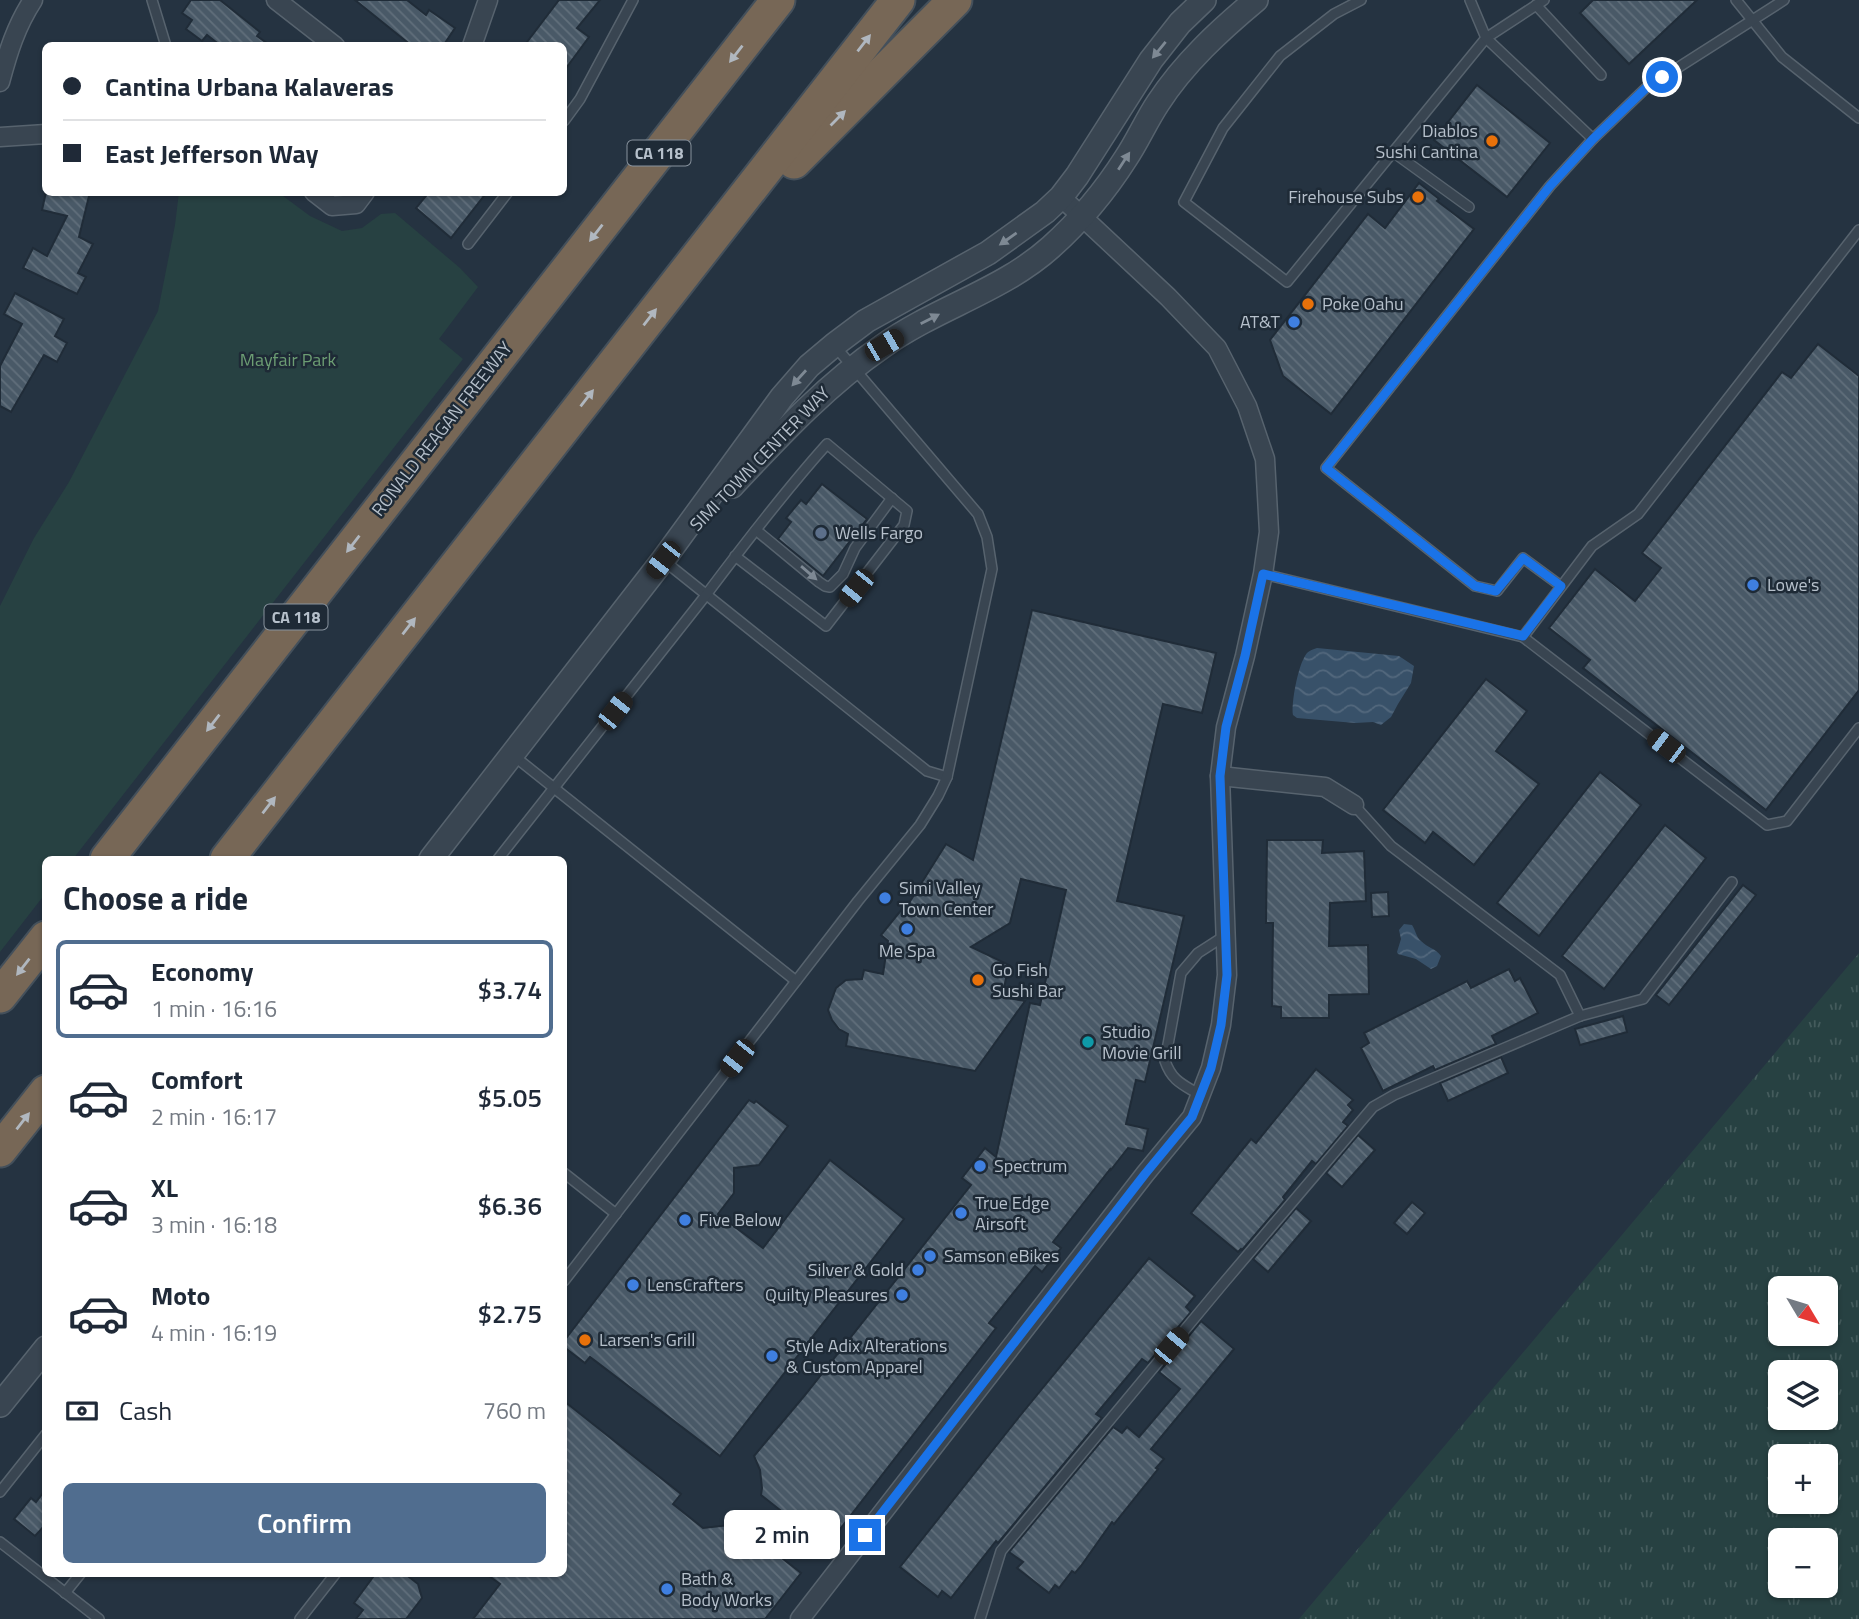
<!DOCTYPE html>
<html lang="en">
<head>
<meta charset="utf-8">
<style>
  :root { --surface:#fff; --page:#f2f2f3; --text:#1f2937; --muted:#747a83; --line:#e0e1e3; --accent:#506d8f }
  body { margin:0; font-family:"Titillium Web",sans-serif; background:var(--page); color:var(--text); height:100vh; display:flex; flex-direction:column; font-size:26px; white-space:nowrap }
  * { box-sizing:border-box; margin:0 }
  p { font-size:23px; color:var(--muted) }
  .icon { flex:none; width:38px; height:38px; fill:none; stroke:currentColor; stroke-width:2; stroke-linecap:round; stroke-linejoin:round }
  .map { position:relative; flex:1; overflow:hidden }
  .details { position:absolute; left:42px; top:856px; width:525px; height:721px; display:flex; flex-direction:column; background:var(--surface); border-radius:10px; box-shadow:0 2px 5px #0004 }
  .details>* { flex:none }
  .guide { position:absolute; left:42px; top:42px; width:525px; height:154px; border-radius:10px; box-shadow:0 2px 5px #0004; display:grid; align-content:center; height:154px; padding:0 21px; background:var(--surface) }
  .needle { width:46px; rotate:128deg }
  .buttons { position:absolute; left:1768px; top:1276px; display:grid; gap:14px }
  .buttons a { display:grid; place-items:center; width:70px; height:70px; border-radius:10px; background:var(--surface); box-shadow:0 2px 5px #0004; font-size:35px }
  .end { position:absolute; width:32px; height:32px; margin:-16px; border:9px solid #1a73e8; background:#fff; box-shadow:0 0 0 4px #fff }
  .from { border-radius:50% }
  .bubble { position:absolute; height:49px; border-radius:10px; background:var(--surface); box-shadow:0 2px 5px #0004; font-size:23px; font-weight:600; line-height:49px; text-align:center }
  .car { position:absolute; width:21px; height:42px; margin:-21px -10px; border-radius:9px; box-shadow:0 0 5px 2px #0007; background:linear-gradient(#222 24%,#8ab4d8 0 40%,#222 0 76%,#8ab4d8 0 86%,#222 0) }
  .guide b { display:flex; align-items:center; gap:24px; height:66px; font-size:26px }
  .guide b+b { border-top:2px solid var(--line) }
  .guide i { width:18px; height:18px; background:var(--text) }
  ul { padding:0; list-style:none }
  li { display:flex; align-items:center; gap:21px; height:98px; margin:0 14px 10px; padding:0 7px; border:4px solid transparent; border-radius:10px }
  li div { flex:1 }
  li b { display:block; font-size:26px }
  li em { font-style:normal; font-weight:600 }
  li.active { border-color:var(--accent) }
  li>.icon { width:63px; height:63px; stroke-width:1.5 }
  h2 { padding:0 21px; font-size:32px; line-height:84px }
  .pay { display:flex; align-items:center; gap:18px; height:77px; padding:0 21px; font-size:26px }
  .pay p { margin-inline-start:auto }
  .cta { display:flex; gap:14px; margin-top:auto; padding:14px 21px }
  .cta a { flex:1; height:80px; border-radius:10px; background:var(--accent); color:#fff; font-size:28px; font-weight:600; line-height:80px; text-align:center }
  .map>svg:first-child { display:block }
</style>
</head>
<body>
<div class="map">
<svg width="1859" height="1619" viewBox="0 0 1859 1619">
  <defs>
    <pattern id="grass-tufts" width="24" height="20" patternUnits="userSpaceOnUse" patternTransform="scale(1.75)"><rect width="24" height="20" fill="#274142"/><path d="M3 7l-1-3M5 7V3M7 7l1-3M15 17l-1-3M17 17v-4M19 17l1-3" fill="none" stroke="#445b5c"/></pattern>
    <pattern id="water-waves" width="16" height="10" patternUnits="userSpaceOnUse" patternTransform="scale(1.75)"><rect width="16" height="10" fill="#385169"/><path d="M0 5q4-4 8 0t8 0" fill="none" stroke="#53687d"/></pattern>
    <pattern id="building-back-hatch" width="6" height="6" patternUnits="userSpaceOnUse" patternTransform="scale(1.75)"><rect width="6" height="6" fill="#495967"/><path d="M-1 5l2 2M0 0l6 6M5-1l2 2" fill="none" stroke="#616f7b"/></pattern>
  </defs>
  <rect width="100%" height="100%" fill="#253341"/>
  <!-- grass -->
  <path fill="url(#grass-tufts)" fill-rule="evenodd" d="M1859,953v666h-560zM1780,1288h45v46h-45zM1780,1372h45v46h-45zM1780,1456h45v46h-45zM1780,1540h45v46h-45z"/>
  <!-- green -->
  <path fill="#274142" d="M179,192l100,1 31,23 32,15 20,-3 19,-14 14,-1 65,55 18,19 -39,52 24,20 -390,500h-27l-1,35 -45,58v-346l34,-68 35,-56 89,-171 17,-86z"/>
  <!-- water -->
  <g fill="url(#water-waves)">
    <path d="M1317,648l82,8 15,10 -3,17 -13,21 -7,13 -10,8 -8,-3 -18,1 -58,-5 -4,-3c-2,-12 5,-47 11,-57 3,-7 7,-8 13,-10z"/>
    <path d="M1404,924l8,1c4,6 4,12 9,16 7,7 14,7 20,15l-4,10 -6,3 -15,-10 -18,-5 -1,-2 4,-13 -2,-9z"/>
  </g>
  <!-- building -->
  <g fill="url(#building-back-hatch)" stroke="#202c38" stroke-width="2">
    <path d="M191,0h29l40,32 -3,4 14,10h-50l-14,-11 -5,6 -16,-12 6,-9 -10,-7z"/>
    <path d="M355,0h52l19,15 3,-5 26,18 -12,18h-31z"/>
    <path d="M559,0h41l-23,28 12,9 -25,34v-25h-40z"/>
    <path d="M1593,0h104l-68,64 -49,-51z"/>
    <path d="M1477,85l73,58 -43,54 -73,-57z"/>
    <path d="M1419,183l20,16 -2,2 37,28 -143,185 -48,-38 -13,-36 98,-126 17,14z"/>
    <path d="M46,192h44l-11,45 14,7 -15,29 8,4 -9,17 -54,-26 10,-20 14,8 20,-40 -25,-6z"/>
    <path d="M429,192h58l-36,46 -35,-30z"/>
    <path d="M15,293l49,26 -9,17 12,7 -10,19 -13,-7 -33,57 -11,-6v-40l22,-42 -18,-10z"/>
    <path d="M1818,344l41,32v314l-93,120 -183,-142 7,-8 -41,-32 46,-59 40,32 26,-33 -19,-15 140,-181 9,6z"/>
    <path d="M822,484l45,35 -44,57 -45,-37 13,-17 -5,-4 15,-18 5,4z"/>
    <path d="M1032,610l184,43 -14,60 -39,-9 -46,197 67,15 -39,166 -9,-2 -10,44 22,5 -5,22 -15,-3 -18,23 1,-3 -58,74 8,6 -19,24 -7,-6 -46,57 7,5 -169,218 -25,-19 -38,17 37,29 -36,46h-292l27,-35 -15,-11h79v-172l117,93 -8,10 30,24 36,-4 8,7 38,-17 -24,-19 1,-7 -2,-18 -6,-14 51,-61 166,-210 -9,-7 23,-30 11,9 34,-154 10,2 26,-115 -45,-11 -11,44 -39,24 38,18 -7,32 23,4 -50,70 -129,-25 2,-12 -9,-5 -7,-9 -4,-10 8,-22 10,-8 16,-1 2,-9 19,4 5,-33 -7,-6 21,-26 2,2 42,-67 27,16z"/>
    <path d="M1486,679l41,32 -31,40 43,33 -65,81 -41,-33 -8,11 -42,-33z"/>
    <path d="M1600,772l41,33 -102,131 -42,-33z"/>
    <path d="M1665,825l41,33 -102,131 -42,-33z"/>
    <path d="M1267,840h56l-1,13 42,-2 2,50 -36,2 -1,43 39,-1 1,49 -40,1v23h-48v-11l-9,-1 1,-83h-7z"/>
    <path d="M1743,885l13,10 -87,110 -13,-10z"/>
    <path d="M1388,892l1,24 -17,1 -1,-24z"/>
    <path d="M1509,969l6,12 5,-3 18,35 -46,23 4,8 -61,26 -2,-4 -50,25 -22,-43 8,-5 -5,-10 103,-52 4,7z"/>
    <path d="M1623,1016l4,16 -47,13 -5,-16z"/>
    <path d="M1501,1057l7,16 -60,28 -8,-18z"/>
    <path d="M1316,1069l37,31 -5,5 5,5 -10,12 5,4 -32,38 -4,-3 -29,36 2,3 -43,50 -1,-1 -3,3 -47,-39 60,-74 5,4z"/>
    <path d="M749,1100l5,3 2,-2 32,25 -29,39 -25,3v25l-16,21 45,34 67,-88 74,59 -184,237 -130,-99 -5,6 -21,-16v-6z"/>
    <path d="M1358,1135l17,15 -33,37 -16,-14z"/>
    <path d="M1412,1202l13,11 -18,21 -13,-11z"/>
    <path d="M1296,1208l15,13 -43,51 -15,-13z"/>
    <path d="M1149,1258l46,38 -9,11 5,5 -43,51 -6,-4 -46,55 6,4 -104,125 -2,-2 -45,57 -9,-7 -4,6 -38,-30 119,-150z"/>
    <path d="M1201,1321l33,28 -83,100 13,10 -8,9 2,1 -44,55 -2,-2 -31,44 -6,7 -3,-2 -13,17 -4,-3 -6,8 -32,-25 6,-6 -14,-10 104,-125 9,6 5,-6 12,10 41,-48 -21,-17z"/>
    <path d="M46,1489v35l-11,12 -21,-17 17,-21 5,4z"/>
    <path d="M376,1573h28l14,11 4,14 -16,21h-50l7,-9 -9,-7z"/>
  </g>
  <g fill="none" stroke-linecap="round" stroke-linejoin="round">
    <!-- service casing -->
    <g stroke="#57636e" stroke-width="12">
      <g id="service">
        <path d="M152,0l14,46"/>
        <path d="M1361,0l-27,14 -54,42 -57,72 -39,74 103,80 199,-244 58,-38"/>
        <path d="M1470,0l16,38 107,101"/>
        <path d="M1736,0l46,57 77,61"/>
        <path d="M1536,5l65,70"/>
        <path d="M564,121l16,-22 53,-99"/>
        <path d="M1393,152l76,55"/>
        <path d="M468,244l40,-52"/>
        <path d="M756,530l63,52 6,4 5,1 13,-13 12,-26 37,-50"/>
        <path d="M663,560l264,211 20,6"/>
        <path d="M1263,574l260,63 69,-91 46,-32 221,-284"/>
        <path d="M1561,586l-38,-28 -26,33 -22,-5 -149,-118 224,-282 43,-47 53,-51 138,-88"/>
        <path d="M1523,637l244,188 20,-4 72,-93"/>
        <path d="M514,756l282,225"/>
        <path d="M1354,805l37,41 169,129 20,41"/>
        <path d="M498,859l208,-264c39,-52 78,-103 121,-151l80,67 -3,14 -78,101 -91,-70"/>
        <path d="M1200,1095c-18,-11 -28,-14 -35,-34l16,-88 17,-20 28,-18"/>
        <path d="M564,1173l52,41"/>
        <path d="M564,1281l294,-380 62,-76 18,-29 9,-19 45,-208 -5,-32 -9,-23 -144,-169"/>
        <path d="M0,1492l46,-58"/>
        <path d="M0,1542l99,77"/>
        <path d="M65,1593l16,-20"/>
        <path d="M300,1619l36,-46"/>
        <path d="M980,1619l21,-68 221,-266 151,-178 21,-12 186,-79 63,-17 89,-117"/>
      </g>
    </g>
    <!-- minor casing -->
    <g stroke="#57636e" stroke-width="21">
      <g id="minor">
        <path d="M276,0l59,46"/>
        <path d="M472,46l16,-46"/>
        <path d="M0,82c8,-30 16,-56 33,-82"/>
        <path d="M0,137l46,-3"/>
        <path d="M314,192l18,14 24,-2 9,-12"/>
        <path d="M1220,776l105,11 29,18"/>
        <path d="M800,1619l345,-445 47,-57 19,-49 10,-43 6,-50 -7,-199 6,-49 19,-71 18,-82 6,-42 -4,-73 -18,-53 -30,-58 -49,-51 -107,-100"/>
      </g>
    </g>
    <!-- tertiary casing -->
    <g stroke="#57636e" stroke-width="26">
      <g id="tertiary">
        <path d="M732,486c47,-50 94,-101 151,-140 53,-38 119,-55 168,-99 29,-26 54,-56 75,-89 12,-18 20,-37 32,-55 26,-40 62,-73 98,-103"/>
        <path d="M431,859l232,-299 119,-163 27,-31 25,-21 32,-24 122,-68 57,-41 16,-15 16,-21 74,-116 29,-37 24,-23"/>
        <path d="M0,1405l46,-57"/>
      </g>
    </g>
    <!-- motorway casing -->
    <g stroke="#44505b" stroke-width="37">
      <g id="motorway">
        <path d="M794,162l161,-162"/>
        <path d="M107,859l671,-859"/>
        <path d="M227,859l671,-859"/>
        <path d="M0,996l46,-58"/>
        <path d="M0,1150l46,-58"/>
      </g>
    </g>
    <!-- service -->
    <use href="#service" stroke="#394551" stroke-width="9"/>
    <!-- minor -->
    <use href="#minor" stroke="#394551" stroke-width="18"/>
    <!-- tertiary -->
    <use href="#tertiary" stroke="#394551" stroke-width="23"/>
    <!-- motorway -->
    <use href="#motorway" stroke="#776756" stroke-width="33"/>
  </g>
  <!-- one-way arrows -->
  <defs><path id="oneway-solid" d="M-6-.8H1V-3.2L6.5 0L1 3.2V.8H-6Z" transform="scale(1.75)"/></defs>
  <g fill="#b0b7bf">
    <use href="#oneway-solid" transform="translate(864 43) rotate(-52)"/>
    <use href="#oneway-solid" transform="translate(736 54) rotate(128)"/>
    <use href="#oneway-solid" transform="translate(838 118) rotate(-45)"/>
    <use href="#oneway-solid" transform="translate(596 233) rotate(128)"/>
    <use href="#oneway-solid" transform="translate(650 317) rotate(-52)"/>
    <use href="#oneway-solid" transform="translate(587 398) rotate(-52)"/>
    <use href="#oneway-solid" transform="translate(353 544) rotate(128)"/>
    <use href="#oneway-solid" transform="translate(409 626) rotate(-52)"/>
    <use href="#oneway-solid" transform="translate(213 723) rotate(128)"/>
    <use href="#oneway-solid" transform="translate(269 805) rotate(-52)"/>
    <use href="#oneway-solid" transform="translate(23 967) rotate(128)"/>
    <use href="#oneway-solid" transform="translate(23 1121) rotate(-52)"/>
  </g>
  <g fill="#7e8994">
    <use href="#oneway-solid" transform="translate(1159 50) rotate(129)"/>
    <use href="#oneway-solid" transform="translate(1124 161) rotate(-57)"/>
    <use href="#oneway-solid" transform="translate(1008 239) rotate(145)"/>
    <use href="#oneway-solid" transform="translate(930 319) rotate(-27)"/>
    <use href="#oneway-solid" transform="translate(799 378) rotate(132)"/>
    <use href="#oneway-solid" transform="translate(809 573) rotate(41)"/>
  </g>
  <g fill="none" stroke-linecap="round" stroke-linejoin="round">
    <!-- route -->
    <path stroke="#1a73e8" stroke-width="9" d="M865,1535l280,-361 47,-57 19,-49 10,-43 6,-50 -7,-199 6,-49 19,-71 18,-82 260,62 38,-50 -38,-28 -27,33 -21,-5 -149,-118 224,-282 43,-47 53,-51 16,-11"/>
  </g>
  <!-- markers -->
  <g fill="#e8710a" stroke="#1e2a36" stroke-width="2.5">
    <circle cx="1492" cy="141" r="7"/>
    <circle cx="1418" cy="197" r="7"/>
    <circle cx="1308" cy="304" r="7"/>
    <circle cx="978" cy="980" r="7"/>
    <circle cx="585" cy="1340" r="7"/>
  </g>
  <g fill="#3f7fe0" stroke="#1e2a36" stroke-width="2.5">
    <circle cx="1294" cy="322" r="7"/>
    <circle cx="1753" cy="585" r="7"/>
    <circle cx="885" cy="898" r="7"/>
    <circle cx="907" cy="929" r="7"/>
    <circle cx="980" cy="1166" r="7"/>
    <circle cx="961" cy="1213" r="7"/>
    <circle cx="685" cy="1220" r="7"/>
    <circle cx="930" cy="1256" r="7"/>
    <circle cx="918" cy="1270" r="7"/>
    <circle cx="633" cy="1285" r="7"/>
    <circle cx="902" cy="1295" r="7"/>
    <circle cx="772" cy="1356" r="7"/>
    <circle cx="667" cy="1589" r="7"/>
  </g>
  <circle fill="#5c6f8a" stroke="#1e2a36" stroke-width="2.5" cx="821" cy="533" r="7"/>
  <circle fill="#0f9aa8" stroke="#1e2a36" stroke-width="2.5" cx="1088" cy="1042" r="7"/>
  <g text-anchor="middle" stroke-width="5" stroke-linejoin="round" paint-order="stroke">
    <!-- shield labels -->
    <g fill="#1e2a36" stroke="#88939e" stroke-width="2">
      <rect x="627.5" y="140.5" width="63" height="25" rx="5"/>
      <rect x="264.5" y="604.5" width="63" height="25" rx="5"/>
    </g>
    <g font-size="16" font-weight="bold" fill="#b6c0cb">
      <text x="659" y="159">CA 118</text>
      <text x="296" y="623">CA 118</text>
    </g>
    <!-- poi labels -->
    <g font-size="18" fill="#b6c0cb" stroke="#1e2a36" text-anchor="start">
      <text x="1478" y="137" text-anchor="end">Diablos<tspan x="1478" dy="21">Sushi Cantina</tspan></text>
      <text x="1404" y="203" text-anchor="end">Firehouse Subs</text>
      <text x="1322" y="310">Poke Oahu</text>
      <text x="1280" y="328" text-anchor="end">AT&amp;T</text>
      <text x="835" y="539">Wells Fargo</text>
      <text x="1767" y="591">Lowe's</text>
      <text x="899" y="894">Simi Valley<tspan x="899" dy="21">Town Center</tspan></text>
      <text x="907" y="957" text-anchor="middle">Me Spa</text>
      <text x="992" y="976">Go Fish<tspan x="992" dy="21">Sushi Bar</tspan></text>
      <text x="1102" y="1038">Studio<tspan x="1102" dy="21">Movie Grill</tspan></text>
      <text x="994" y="1172">Spectrum</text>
      <text x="975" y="1209">True Edge<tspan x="975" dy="21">Airsoft</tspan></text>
      <text x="699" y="1226">Five Below</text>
      <text x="944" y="1262">Samson eBikes</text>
      <text x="904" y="1276" text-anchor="end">Silver &amp; Gold</text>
      <text x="647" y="1291">LensCrafters</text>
      <text x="888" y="1301" text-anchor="end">Quilty Pleasures</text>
      <text x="599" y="1346">Larsen's Grill</text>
      <text x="786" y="1352">Style Adix Alterations<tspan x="786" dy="21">&amp; Custom Apparel</tspan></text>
      <text x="681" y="1585">Bath &amp;<tspan x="681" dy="21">Body Works</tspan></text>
    </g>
    <!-- park labels -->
    <g font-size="18" fill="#6c9d73" stroke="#1e2a36">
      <text x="288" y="366">Mayfair Park</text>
    </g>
    <!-- street labels -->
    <g font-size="18" fill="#b6c0cb" stroke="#1e2a36">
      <text transform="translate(442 429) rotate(-52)" y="6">RONALD REAGAN FREEWAY</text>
      <text transform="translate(760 459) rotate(-46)" y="6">SIMI TOWN CENTER WAY</text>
    </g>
  </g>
</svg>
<div class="buttons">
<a><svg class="needle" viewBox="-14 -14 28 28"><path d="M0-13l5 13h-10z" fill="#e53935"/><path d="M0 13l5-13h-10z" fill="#747a83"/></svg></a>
<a><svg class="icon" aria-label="layers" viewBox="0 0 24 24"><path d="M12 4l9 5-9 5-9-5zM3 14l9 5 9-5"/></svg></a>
<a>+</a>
<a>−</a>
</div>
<i class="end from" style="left:1662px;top:77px"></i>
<i class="end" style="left:865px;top:1535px"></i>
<div class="bubble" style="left:724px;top:1510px;width:116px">2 min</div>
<i class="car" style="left:884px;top:345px;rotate:60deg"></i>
<i class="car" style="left:663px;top:560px;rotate:218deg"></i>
<i class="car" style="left:856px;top:588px;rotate:219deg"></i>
<i class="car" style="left:615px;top:711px;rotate:38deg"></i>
<i class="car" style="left:1666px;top:746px;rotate:307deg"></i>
<i class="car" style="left:737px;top:1058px;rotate:218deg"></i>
<i class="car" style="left:1171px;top:1346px;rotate:40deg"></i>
<div class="guide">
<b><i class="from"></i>Cantina Urbana Kalaveras</b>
<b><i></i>East Jefferson Way</b>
</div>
<section class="details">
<h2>Choose a ride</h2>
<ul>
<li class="active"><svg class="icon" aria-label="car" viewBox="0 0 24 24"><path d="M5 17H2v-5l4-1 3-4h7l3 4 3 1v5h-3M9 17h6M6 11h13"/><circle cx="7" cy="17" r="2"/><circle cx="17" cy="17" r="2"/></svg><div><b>Economy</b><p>1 min · 16:16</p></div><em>$3.74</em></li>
<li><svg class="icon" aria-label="car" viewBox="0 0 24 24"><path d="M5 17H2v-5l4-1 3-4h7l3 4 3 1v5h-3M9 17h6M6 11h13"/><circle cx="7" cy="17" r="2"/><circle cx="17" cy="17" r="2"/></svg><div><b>Comfort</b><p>2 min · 16:17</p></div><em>$5.05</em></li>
<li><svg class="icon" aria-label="car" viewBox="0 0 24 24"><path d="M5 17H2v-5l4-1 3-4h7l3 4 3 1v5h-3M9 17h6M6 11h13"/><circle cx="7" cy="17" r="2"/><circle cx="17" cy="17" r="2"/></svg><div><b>XL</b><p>3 min · 16:18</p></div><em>$6.36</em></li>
<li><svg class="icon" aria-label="car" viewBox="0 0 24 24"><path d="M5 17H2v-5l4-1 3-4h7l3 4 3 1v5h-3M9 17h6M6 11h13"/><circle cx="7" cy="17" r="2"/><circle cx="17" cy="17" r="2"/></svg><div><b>Moto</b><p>4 min · 16:19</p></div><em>$2.75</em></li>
</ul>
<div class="pay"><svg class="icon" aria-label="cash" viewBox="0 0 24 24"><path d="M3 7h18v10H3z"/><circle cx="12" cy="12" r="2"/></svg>Cash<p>760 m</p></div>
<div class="cta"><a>Confirm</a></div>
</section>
</div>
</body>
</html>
